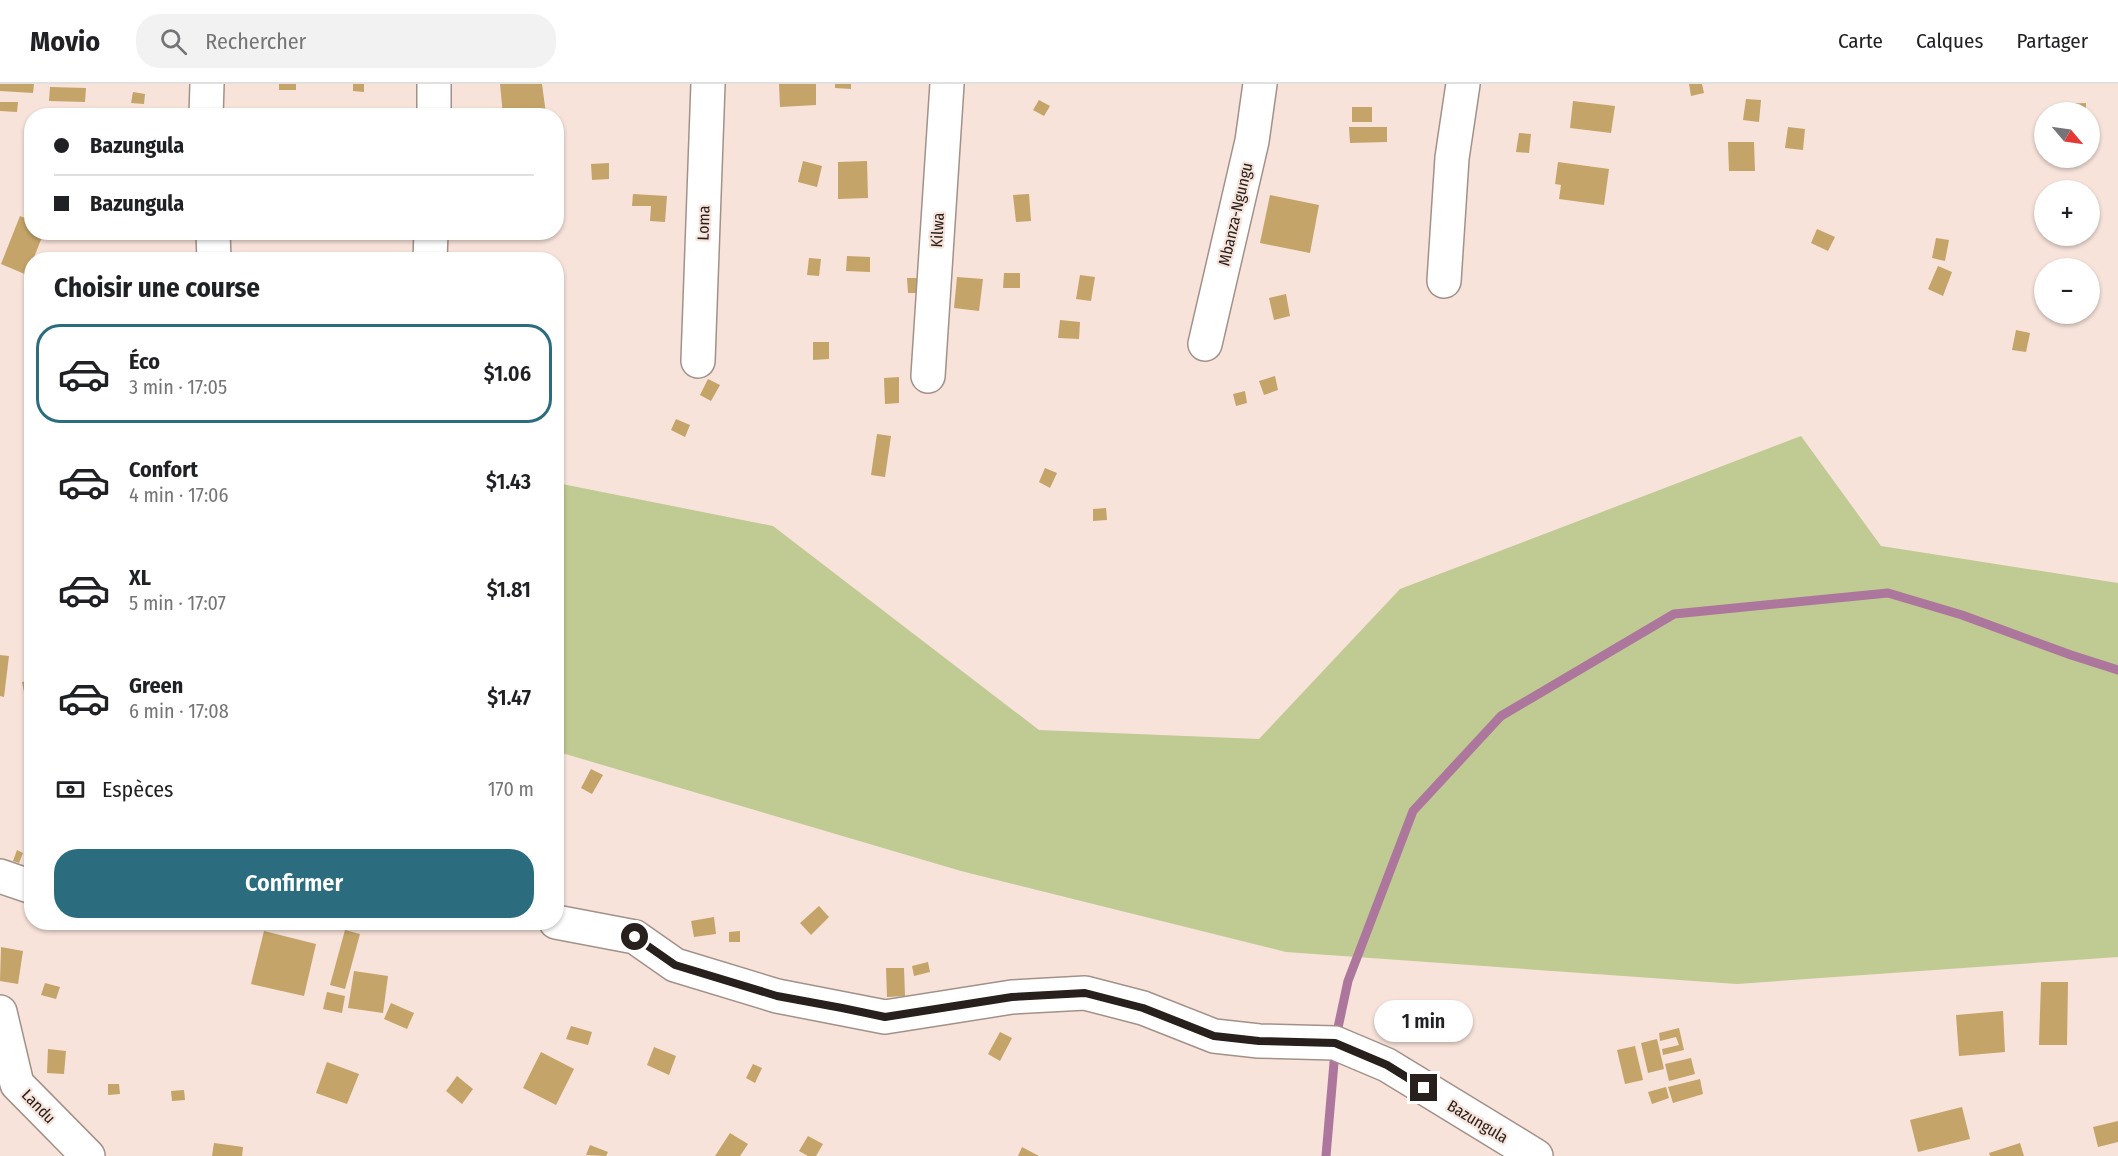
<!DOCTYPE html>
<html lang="fr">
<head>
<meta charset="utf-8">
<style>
  :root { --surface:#fff; --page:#f2f2f2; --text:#202124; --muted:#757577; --line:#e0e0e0; --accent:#2b6c7f }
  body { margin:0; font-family:"Fira Sans Condensed",sans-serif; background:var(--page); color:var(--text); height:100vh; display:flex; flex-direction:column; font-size:22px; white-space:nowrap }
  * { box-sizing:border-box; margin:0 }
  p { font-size:20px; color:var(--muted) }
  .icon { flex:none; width:33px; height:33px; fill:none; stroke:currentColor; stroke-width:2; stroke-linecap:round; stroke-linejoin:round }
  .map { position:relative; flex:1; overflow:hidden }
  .details { position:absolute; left:24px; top:168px; width:540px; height:678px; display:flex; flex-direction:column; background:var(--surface); border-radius:24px; box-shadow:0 2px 4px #0004 }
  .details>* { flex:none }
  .top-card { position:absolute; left:24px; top:24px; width:540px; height:132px; border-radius:24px; box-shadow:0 2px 4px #0004; display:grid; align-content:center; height:132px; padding:0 30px; background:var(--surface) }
  .needle { width:39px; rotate:119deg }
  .buttons { position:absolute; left:2034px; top:18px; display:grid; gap:12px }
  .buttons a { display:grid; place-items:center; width:66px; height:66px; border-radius:50%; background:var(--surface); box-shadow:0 2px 4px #0004; font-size:30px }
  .end { position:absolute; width:27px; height:27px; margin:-14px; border:8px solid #27201d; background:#fff; box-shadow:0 0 0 3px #fff }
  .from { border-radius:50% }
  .bubble { position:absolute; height:42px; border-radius:21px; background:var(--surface); box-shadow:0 2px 4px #0004; font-size:20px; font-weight:600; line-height:42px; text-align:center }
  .top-card b { display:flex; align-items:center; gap:21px; height:57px; font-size:22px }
  .top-card b+b { border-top:2px solid var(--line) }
  .top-card i { width:15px; height:15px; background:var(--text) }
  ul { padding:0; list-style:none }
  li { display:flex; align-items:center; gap:18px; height:99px; margin:0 12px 9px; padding:0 18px; border:3px solid transparent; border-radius:24px }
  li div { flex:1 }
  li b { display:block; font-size:22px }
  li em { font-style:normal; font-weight:600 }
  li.current { border-color:var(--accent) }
  li>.icon { width:54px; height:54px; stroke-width:1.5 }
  h2 { padding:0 30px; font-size:27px; line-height:72px }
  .pay { display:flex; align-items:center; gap:15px; height:66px; padding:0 30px; font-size:22px }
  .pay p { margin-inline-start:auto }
  .primary-button { display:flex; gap:12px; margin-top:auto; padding:12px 30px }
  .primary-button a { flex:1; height:69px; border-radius:24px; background:var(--accent); color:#fff; font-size:24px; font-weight:600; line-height:69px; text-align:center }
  header { display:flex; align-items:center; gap:36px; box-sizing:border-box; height:84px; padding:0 30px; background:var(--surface); border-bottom:2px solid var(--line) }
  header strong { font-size:28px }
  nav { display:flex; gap:33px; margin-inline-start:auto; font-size:21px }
  .search { width:420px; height:54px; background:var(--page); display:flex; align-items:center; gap:15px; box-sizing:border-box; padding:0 21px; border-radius:24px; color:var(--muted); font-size:22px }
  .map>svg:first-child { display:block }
</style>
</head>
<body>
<header>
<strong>Movio</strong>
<div class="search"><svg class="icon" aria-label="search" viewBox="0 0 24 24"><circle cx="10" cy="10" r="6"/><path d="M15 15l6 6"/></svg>Rechercher</div>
<nav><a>Carte</a><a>Calques</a><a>Partager</a></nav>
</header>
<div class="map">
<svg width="2118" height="1072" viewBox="0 0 2118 1072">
  <rect width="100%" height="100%" fill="#f7e3da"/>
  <!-- green -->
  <path fill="#c0ca93" d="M1801,352l80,110 237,37v374l-381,27 -451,-32 -325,-81 -399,-118 -5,-5v-265l216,43 266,204 220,9 141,-150z"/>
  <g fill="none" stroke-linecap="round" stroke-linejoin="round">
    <!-- stream -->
    <g stroke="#ad769c" stroke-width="9">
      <path d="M1336,953l12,-56 65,-170 88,-95 173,-102 214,-21 74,22 109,40 47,15"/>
      <path d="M1326,1072l9,-105"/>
    </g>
  </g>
  <!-- building -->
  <g fill="#c4a468">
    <path d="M0,0h34l-1,9 -33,-2z"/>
    <rect x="279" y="0" width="17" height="6"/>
    <path d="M353,0h11v8l-11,-1z"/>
    <path d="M500,0h42l4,30 -43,2z"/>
    <path d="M779,0h37v21l-36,2z"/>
    <path d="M835,0h16v5l-16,-1z"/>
    <path d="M1689,0h13l2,9 -13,3z"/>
    <path d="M50,3l36,1 -1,14 -36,-1z"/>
    <path d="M133,8l12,2 -1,10 -13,-1z"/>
    <path d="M1746,15l15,1 -2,22 -16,-2z"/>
    <path d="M1039,16l11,6 -6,10 -11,-6z"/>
    <path d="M1573,17l42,5 -4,27 -41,-5z"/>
    <path d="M0,18h18l-1,10 -17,-1z"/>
    <path d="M2086,19v9h-23v-8z"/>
    <rect x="1352" y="23" width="20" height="15"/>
    <path d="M311,25l1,7h-13l-1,-5z"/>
    <path d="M1349,43h38v15l-37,1z"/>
    <path d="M1788,43l17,2 -2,21 -18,-2z"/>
    <path d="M1519,49l12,1 -2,19 -13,-1z"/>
    <path d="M1728,58h26l1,29h-26z"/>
    <path d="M803,77l19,5 -5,21 -19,-5z"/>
    <path d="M867,77l1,37 -30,1v-37z"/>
    <path d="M1558,78l51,7 -5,36 -45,-6 2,-14 -6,-1z"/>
    <path d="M609,79v16l-17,1 -1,-16z"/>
    <path d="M633,110l34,2 -2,26 -15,-1 1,-15h-19z"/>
    <path d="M1029,110l2,27 -15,1 -3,-27z"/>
    <path d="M1270,111l49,10 -9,48 -50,-10z"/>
    <path d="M20,132l12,5v11h12l-17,43 -26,-11z"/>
    <path d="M1817,145l18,8 -7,14 -17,-8z"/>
    <path d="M1936,154l13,2 -4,21 -13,-3z"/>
    <path d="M497,171l1,5h-14v-1z"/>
    <path d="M847,172l23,1v15l-24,-1z"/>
    <path d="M809,174l12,1 -2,17 -12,-1z"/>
    <path d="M1938,182l14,6 -9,24 -15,-7z"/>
    <path d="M1004,189h16v15h-17z"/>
    <path d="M1080,191l15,2 -4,24 -15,-2z"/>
    <path d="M957,193l26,2 -4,32 -25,-3z"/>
    <path d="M907,194h15v15h-14z"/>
    <path d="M1286,210l4,22 -16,4 -5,-22z"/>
    <path d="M1060,236l20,2 -1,17 -21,-1z"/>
    <path d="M2016,246l14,3 -4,19 -14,-2z"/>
    <path d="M813,258h16v17l-16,1z"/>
    <path d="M1275,292l3,14 -14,5 -5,-14z"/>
    <path d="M899,293v26l-14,1 -1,-26z"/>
    <path d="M708,295l12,6 -9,16 -11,-6z"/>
    <path d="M1245,307l2,12 -11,3 -3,-12z"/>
    <path d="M676,335l14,6 -5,12 -14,-7z"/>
    <path d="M877,350l14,2 -6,41 -14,-2z"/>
    <path d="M1045,384l12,5 -7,15 -11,-6z"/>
    <path d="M1106,424l1,12 -14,1v-12z"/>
    <path d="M0,571l9,1 -5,41 -4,-1z"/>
    <path d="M27,597l3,15 -5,1 -3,-15z"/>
    <path d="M591,685l12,6 -11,19 -11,-6z"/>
    <path d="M17,766l6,3 -4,10 -6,-2z"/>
    <path d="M29,769l3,1 -1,11 -7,-3z"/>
    <path d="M819,822l10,11 -18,18 -11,-12z"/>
    <path d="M714,833l2,17 -22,3 -3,-16z"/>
    <path d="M345,846l15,4 -15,55 -15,-4z"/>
    <path d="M264,847l52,13 -12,52 -53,-12z"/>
    <path d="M740,847v11h-11v-10z"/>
    <path d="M1,863l22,4 -5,33 -18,-3z"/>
    <path d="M928,878l2,10 -16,4 -2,-10z"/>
    <path d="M886,884h18l1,28 -18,1z"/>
    <path d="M354,887l34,5 -5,37 -35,-5z"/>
    <path d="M2041,898h27l-1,63h-28z"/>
    <path d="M45,899l15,4 -4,12 -15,-4z"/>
    <path d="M327,908l18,4 -3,17 -19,-4z"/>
    <path d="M391,919l23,10 -7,16 -23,-10z"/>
    <path d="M2003,927l2,41 -46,4 -3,-41z"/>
    <path d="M571,942l21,6 -4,13 -22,-6z"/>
    <path d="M1679,944l5,22 -21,5 -1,-6 17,-4 -3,-8 -16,4 -1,-8z"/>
    <path d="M1000,948l12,6 -12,23 -12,-7z"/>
    <path d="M1657,955l7,30 -16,4 -7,-30z"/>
    <path d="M1635,962l8,34 -18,4 -8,-34z"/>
    <path d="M654,963l22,9 -7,19 -22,-10z"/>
    <path d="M48,965l18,2 -2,23 -17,-1z"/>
    <path d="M541,968l33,17 -18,36 -33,-17z"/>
    <path d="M1691,974l4,16 -26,7 -4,-17z"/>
    <path d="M327,978l32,12 -12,30 -31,-11z"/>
    <path d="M753,980l9,4 -7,15 -9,-5z"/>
    <path d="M457,992l16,13 -11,15 -16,-13z"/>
    <path d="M1700,995l3,15 -30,9 -5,-16z"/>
    <path d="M108,1000h11l1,10 -12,1z"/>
    <path d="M1666,1003l3,11 -17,6 -4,-12z"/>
    <path d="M184,1006l1,10 -13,1 -1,-10z"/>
    <path d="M1962,1023l8,32 -52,13 -8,-32z"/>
    <path d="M2118,1037v21l-20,5 -5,-20z"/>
    <path d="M730,1049l18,11 -8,12h-25z"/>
    <path d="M808,1052l15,8 -7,12h-8l-9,-5z"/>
    <path d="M214,1059l29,4 -1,9h-30z"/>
    <path d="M2020,1059l4,13h-34l-1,-3z"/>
    <path d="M590,1061l18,7 -2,4 -20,-1z"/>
    <path d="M1022,1063l17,9h-21z"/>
  </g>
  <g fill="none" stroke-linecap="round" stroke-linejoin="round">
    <!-- minor casing -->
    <g stroke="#a39189" stroke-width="36">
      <g id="minor">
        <path d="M206,32l1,-32"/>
        <path d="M434,32v-32"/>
        <path d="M213,148l1,28"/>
        <path d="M430,176l1,-28"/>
        <path d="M1444,197l8,-123 11,-74"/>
        <path d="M1205,260l47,-203 8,-57"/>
        <path d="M698,277l10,-277"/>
        <path d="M928,292l19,-292"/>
        <path d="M0,792l32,11"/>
        <path d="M556,838l79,15 40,28 102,31 108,21 127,-20 73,-4 58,15 71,28 45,5 76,2 52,22 149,91"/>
        <path d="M0,928l17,72 71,72"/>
      </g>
    </g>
    <!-- minor -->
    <use href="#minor" stroke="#fff" stroke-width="33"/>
  </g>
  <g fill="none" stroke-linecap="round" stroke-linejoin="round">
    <!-- route -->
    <path stroke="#27201d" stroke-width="8" d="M635,853l40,28 102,31 65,12 43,9 127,-20 73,-4 58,15 71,28 45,5 76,2 52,22 37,23"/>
  </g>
  <g text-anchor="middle" stroke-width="4.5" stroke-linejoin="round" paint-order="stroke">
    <!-- street labels -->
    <g font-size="16" fill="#27201d" stroke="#f7e3da">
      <text transform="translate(1235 130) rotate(-77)" y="6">Mbanza-Ngungu</text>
      <text transform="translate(703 139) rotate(-88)" y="6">Loma</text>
      <text transform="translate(937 146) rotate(-87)" y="6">Kilwa</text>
      <text transform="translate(39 1022) rotate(46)" y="6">Landu</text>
      <text transform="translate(1478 1037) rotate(31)" y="6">Bazungula</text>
    </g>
  </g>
</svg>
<div class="buttons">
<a><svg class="needle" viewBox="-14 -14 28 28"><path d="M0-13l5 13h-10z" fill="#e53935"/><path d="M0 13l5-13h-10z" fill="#757577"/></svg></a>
<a>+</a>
<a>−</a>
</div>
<i class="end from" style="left:635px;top:853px"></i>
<i class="end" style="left:1424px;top:1004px"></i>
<div class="bubble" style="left:1374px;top:916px;width:99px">1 min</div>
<div class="top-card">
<b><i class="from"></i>Bazungula</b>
<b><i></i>Bazungula</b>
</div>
<section class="details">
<h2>Choisir une course</h2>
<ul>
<li class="current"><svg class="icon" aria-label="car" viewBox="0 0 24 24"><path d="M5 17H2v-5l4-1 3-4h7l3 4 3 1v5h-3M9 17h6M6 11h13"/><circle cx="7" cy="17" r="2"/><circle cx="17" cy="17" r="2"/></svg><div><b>Éco</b><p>3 min · 17:05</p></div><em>$1.06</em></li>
<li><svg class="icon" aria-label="car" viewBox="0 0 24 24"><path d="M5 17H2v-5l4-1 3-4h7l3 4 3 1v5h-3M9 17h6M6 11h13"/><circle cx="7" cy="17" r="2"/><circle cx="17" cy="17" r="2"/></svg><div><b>Confort</b><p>4 min · 17:06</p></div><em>$1.43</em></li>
<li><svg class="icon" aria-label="car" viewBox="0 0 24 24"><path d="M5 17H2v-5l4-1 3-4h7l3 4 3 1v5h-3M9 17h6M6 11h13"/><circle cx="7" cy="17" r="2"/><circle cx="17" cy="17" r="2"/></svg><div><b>XL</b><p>5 min · 17:07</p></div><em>$1.81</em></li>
<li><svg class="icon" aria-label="car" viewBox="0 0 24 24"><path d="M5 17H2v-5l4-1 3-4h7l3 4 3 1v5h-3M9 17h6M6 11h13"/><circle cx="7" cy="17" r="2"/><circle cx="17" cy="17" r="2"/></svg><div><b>Green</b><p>6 min · 17:08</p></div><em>$1.47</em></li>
</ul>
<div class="pay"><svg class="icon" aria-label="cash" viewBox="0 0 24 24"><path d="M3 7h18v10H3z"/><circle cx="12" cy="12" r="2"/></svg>Espèces<p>170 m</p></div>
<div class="primary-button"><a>Confirmer</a></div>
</section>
</div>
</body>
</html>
